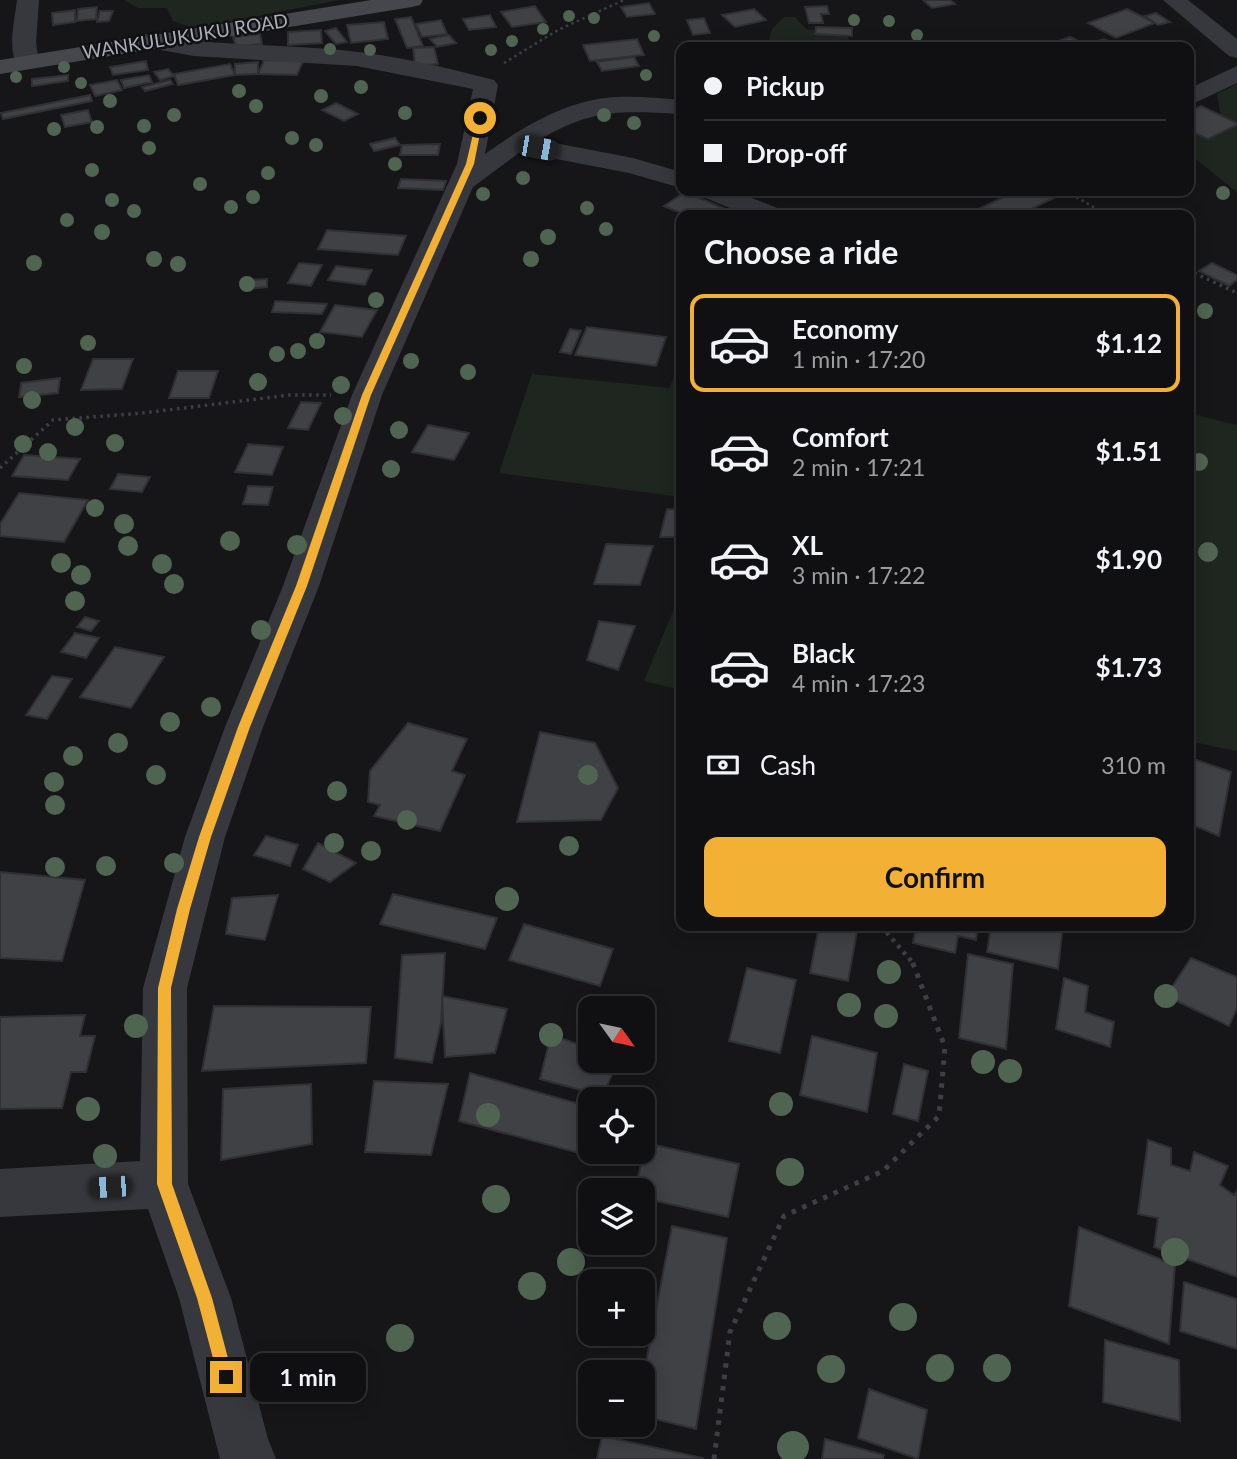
<!DOCTYPE html>
<html lang="en">
<head>
<meta charset="utf-8">
<style>
  :root { --surface:#101012; --page:#1e1e20; --text:#f1f3f6; --muted:#9c9d9f; --line:#303032; --accent:#f2b134 }
  body { margin:0; font-family:Lato,sans-serif; background:var(--page); color:var(--text); height:100vh; display:flex; flex-direction:column; font-size:26px; white-space:nowrap }
  * { box-sizing:border-box; margin:0 }
  p { font-size:23px; color:var(--muted) }
  .icon { flex:none; width:38px; height:38px; fill:none; stroke:currentColor; stroke-width:2; stroke-linecap:round; stroke-linejoin:round }
  .map { position:relative; flex:1; overflow:hidden }
  .drawer { position:absolute; left:676px; top:210px; width:518px; height:721px; display:flex; flex-direction:column; background:var(--surface); border-radius:14px; box-shadow:0 4px 18px #0003,0 0 0 2px var(--line) }
  .drawer>* { flex:none }
  .top-card { position:absolute; left:676px; top:42px; width:518px; height:154px; border-radius:14px; box-shadow:0 4px 18px #0003,0 0 0 2px var(--line); display:grid; align-content:center; height:154px; padding:0 28px; background:var(--surface) }
  .needle { width:46px; rotate:123deg }
  .controls { position:absolute; left:578px; top:996px; display:grid; gap:14px }
  .controls a { display:grid; place-items:center; width:77px; height:77px; border-radius:14px; background:var(--surface); box-shadow:0 4px 18px #0003,0 0 0 2px var(--line); font-size:35px }
  .end { position:absolute; width:32px; height:32px; margin:-16px; border:9px solid #f2b134; background:#111; box-shadow:0 0 0 4px #111 }
  .from { border-radius:50% }
  .bubble { position:absolute; height:49px; border-radius:14px; background:var(--surface); box-shadow:0 4px 18px #0003,0 0 0 2px var(--line); font-size:23px; font-weight:700; line-height:49px; text-align:center }
  .car { position:absolute; width:21px; height:42px; margin:-21px -10px; border-radius:9px; box-shadow:0 0 5px 2px #0007; background:linear-gradient(#222 24%,#8ab4d8 0 40%,#222 0 76%,#8ab4d8 0 86%,#222 0) }
  .top-card b { display:flex; align-items:center; gap:24px; height:66px; font-size:26px }
  .top-card b+b { border-top:2px solid var(--line) }
  .top-card i { width:18px; height:18px; background:var(--text) }
  ul { padding:0; list-style:none }
  li { display:flex; align-items:center; gap:21px; height:98px; margin:0 14px 10px; padding:0 14px; border:4px solid transparent; border-radius:14px }
  li div { flex:1 }
  li b { display:block; font-size:26px }
  li em { font-style:normal; font-weight:700 }
  li.current { border-color:var(--accent) }
  li>.icon { width:63px; height:63px; stroke-width:1.5 }
  h2 { padding:0 28px; font-size:32px; line-height:84px }
  .pay { display:flex; align-items:center; gap:18px; height:77px; padding:0 28px; font-size:26px }
  .pay p { margin-inline-start:auto }
  .primary-button { display:flex; gap:14px; margin-top:auto; padding:14px 28px }
  .primary-button a { flex:1; height:80px; border-radius:14px; background:var(--accent); color:#111; font-size:28px; font-weight:700; line-height:80px; text-align:center }
  .map>svg:first-child { display:block }
</style>
</head>
<body>
<div class="map">
<svg width="1237" height="1459" viewBox="0 0 1237 1459">
  <rect width="100%" height="100%" fill="#161618"/>
  <!-- green -->
  <g fill="#1e261f">
    <path d="M124,0h215l-137,27 -14,-1 -15,-5 -6,-13h-29z"/>
    <path d="M784,17h11l11,12 42,8 2,8 -83,2 5,-18z"/>
    <path d="M1237,84v108l-49,-39v-32l34,1 -5,-28z"/>
    <path d="M681,362v135l-182,-24 33,-99 137,14z"/>
    <path d="M1188,413l49,12v326l-49,-10z"/>
    <path d="M681,592v98l-37,-9z"/>
  </g>
  <!-- building -->
  <g fill="#404145" stroke="#303034" stroke-width="2">
    <path d="M923,0h27l5,4 -23,4z"/>
    <path d="M649,3l6,11 -28,3 -6,-10z"/>
    <path d="M535,6l11,16 -34,5 -11,-15z"/>
    <path d="M827,6l2,8h-8l2,9h-14l-4,-16z"/>
    <path d="M97,7l-1,12 -19,2 1,-12z"/>
    <path d="M754,9l12,11 -31,7 -13,-12z"/>
    <path d="M1127,9l28,14 -39,15 -28,-15z"/>
    <path d="M75,10v12l-22,3 -1,-12z"/>
    <path d="M100,11h13l-4,10 -12,1z"/>
    <path d="M1156,13l14,9 -12,3 -13,-9z"/>
    <path d="M490,15l6,12 -27,3 -6,-11z"/>
    <path d="M411,17l12,29 -16,2 -12,-29z"/>
    <path d="M704,18l6,15 -17,2 -6,-15z"/>
    <path d="M441,20l6,14 -25,3 -6,-13z"/>
    <path d="M384,22l4,17 -37,4 -4,-18z"/>
    <path d="M816,27l36,1v8l-37,-2z"/>
    <path d="M336,28l11,14 -11,2 -11,-13z"/>
    <path d="M321,30l1,13 -34,2v-13z"/>
    <path d="M260,34l2,10 -26,2 -3,-9z"/>
    <path d="M449,35l7,8 -19,4 -7,-8z"/>
    <path d="M1070,37l20,10h-25l-10,-5z"/>
    <path d="M637,39l7,16 -54,6 -7,-16z"/>
    <path d="M1104,39l14,7 -19,1 -8,-4z"/>
    <path d="M434,47l4,17 -23,2 -2,-18z"/>
    <path d="M634,57l5,9 -37,5 -5,-9z"/>
    <path d="M264,60l39,1 -6,14 -39,-1z"/>
    <path d="M146,61l2,9 -35,5 -3,-8z"/>
    <path d="M258,62v12l-23,1v-11z"/>
    <path d="M230,64l5,11 -57,10 -4,-11z"/>
    <path d="M168,69l6,7 -14,4 -6,-8z"/>
    <path d="M68,75v6l-36,5v-7z"/>
    <path d="M149,75l3,7 -28,6 -3,-8z"/>
    <path d="M117,80l5,10 -27,6 -5,-11z"/>
    <path d="M170,80l3,4 -28,7 -3,-4z"/>
    <path d="M90,95l2,6 -89,18 -2,-6z"/>
    <path d="M336,103l22,11 -14,7 -22,-11z"/>
    <path d="M1201,106l36,17v2l-29,14 -20,-9v-18z"/>
    <path d="M88,110l4,12 -27,5 -4,-12z"/>
    <path d="M395,138l5,7 -26,6 -4,-7z"/>
    <path d="M440,144l-2,11h-38l2,-10z"/>
    <path d="M401,179l45,2 -3,9 -45,-2z"/>
    <path d="M1016,191h29l11,6 -37,18h-53z"/>
    <path d="M685,192l55,23h-54l-22,-9z"/>
    <path d="M327,230l79,6 -8,19 -80,-6z"/>
    <path d="M299,263l23,2 -11,21 -23,-3z"/>
    <path d="M1212,263l25,12v5l-8,6 -30,-15z"/>
    <path d="M336,266l36,4 -7,15 -37,-5z"/>
    <path d="M267,279v8l-19,2v-9z"/>
    <path d="M275,301l52,3 -5,10 -50,-2z"/>
    <path d="M335,305l42,5 -15,27 -42,-5z"/>
    <path d="M587,327l79,10 -10,29 -81,-11z"/>
    <path d="M570,329l11,2 -10,23 -11,-2z"/>
    <path d="M93,359h40l-11,30 -41,1z"/>
    <path d="M178,371h40l-9,27h-40z"/>
    <path d="M60,378l-2,15 -39,4 2,-14z"/>
    <path d="M301,402l20,1 -13,27 -20,-2z"/>
    <path d="M428,425l41,8 -15,27 -42,-8z"/>
    <path d="M248,444l35,3 -11,28 -37,-3z"/>
    <path d="M24,455l56,4 -12,21 -56,-4z"/>
    <path d="M118,474l32,3 -8,15 -32,-3z"/>
    <path d="M248,486l25,1 -5,18 -25,-1z"/>
    <path d="M19,493l69,7 -24,42 -64,-6v-12z"/>
    <path d="M667,509l14,1v27h-21z"/>
    <path d="M606,544l47,2 -13,39 -46,-1z"/>
    <path d="M85,617l14,4 -8,10 -14,-4z"/>
    <path d="M599,621l36,5 -17,44 -31,-10z"/>
    <path d="M75,633l24,5 -13,20 -25,-6z"/>
    <path d="M115,647l49,10 -33,51 -51,-11z"/>
    <path d="M52,676l20,3 -25,40 -21,-4z"/>
    <path d="M408,723l59,16 -15,32 13,4 -25,56 -66,-15 6,-11 -12,-3 2,-31z"/>
    <path d="M540,732l55,11 23,45 -17,32 -84,2z"/>
    <path d="M1188,757l43,15 -12,64 -31,-13 3,-21 -3,-1z"/>
    <path d="M266,836l32,9 -8,21 -36,-11z"/>
    <path d="M318,843l38,20 -26,19 -27,-13z"/>
    <path d="M0,872l85,8 -23,81 -62,-3z"/>
    <path d="M393,894l104,24 -12,31 -105,-25z"/>
    <path d="M278,895l-13,45 -39,-6 6,-36z"/>
    <path d="M524,924l89,25 -13,37 -91,-26z"/>
    <path d="M819,926h39l-10,55 -38,-8z"/>
    <path d="M916,926h62l-2,14 -18,-4 -3,17 -42,-10z"/>
    <path d="M991,926h72l-5,43 -71,-17z"/>
    <path d="M445,953l-4,70 -9,40 -37,-5 7,-103z"/>
    <path d="M968,954l45,10 -7,85 -47,-11z"/>
    <path d="M1191,958l46,19v31l-8,18 -63,-30z"/>
    <path d="M747,968l49,12 -16,73 -51,-12z"/>
    <path d="M1064,978l24,8 -3,26 29,10 -4,25 -54,-18z"/>
    <path d="M442,996l65,13 -12,44 -50,4z"/>
    <path d="M214,1006l157,1 -5,56 -164,8z"/>
    <path d="M85,1015l-5,21h15l-9,36h-15l-9,36 -62,1v-92z"/>
    <path d="M551,1035l39,13v12h28l-15,36 -63,-17z"/>
    <path d="M812,1036l65,17 -10,59 -67,-17z"/>
    <path d="M904,1064l24,7 -10,50 -25,-7z"/>
    <path d="M470,1073l120,34v45h21l-2,9 -150,-40z"/>
    <path d="M374,1081l74,3 -17,71 -66,-3z"/>
    <path d="M311,1084l1,60 -91,16 2,-71z"/>
    <path d="M1148,1140l23,8v17l19,6 4,-19 34,14 -8,19 14,10 3,-4v86l-83,-30 4,-29 -20,-4z"/>
    <path d="M646,1143l93,21 -11,53 -86,-19v-8h-7z"/>
    <path d="M672,1226l55,12 -31,191 -54,-13v-33z"/>
    <path d="M1079,1227l96,38 -6,79 -100,-38z"/>
    <path d="M1184,1282l53,17v50l-57,-18z"/>
    <path d="M1105,1340l74,20 1,61 -77,-19z"/>
    <path d="M869,1389l58,21 -9,49 -60,-21z"/>
    <path d="M602,1436l101,22 -1,1h-105z"/>
    <path d="M825,1439l59,16 -1,4h-61z"/>
  </g>
  <g fill="none" stroke-linecap="round" stroke-linejoin="round">
    <!-- path-far3 -->
    <g stroke="#3d3f44" stroke-width="2.5" stroke-dasharray="2.5 3.5" stroke-linecap="butt">
      <path d="M504,63l54,-33 66,-30"/>
      <path d="M1066,191l41,24"/>
    </g>
    <!-- path-far2 -->
    <g stroke="#3d3f44" stroke-width="3.5" stroke-dasharray="2.5 4.5" stroke-linecap="butt">
      <path d="M1188,270l49,23"/>
      <path d="M0,468l53,-48 90,-7 147,-18h41"/>
    </g>
    <!-- path-far1 -->
    <path stroke="#3d3f44" stroke-width="4.5" stroke-dasharray="3.5 5" stroke-linecap="butt" d="M881,926l32,37"/>
    <!-- path -->
    <path stroke="#3d3f44" stroke-width="5" stroke-dasharray="4.5 7" stroke-linecap="butt" d="M714,1459l16,-127 54,-116 99,-45 56,-55 6,-69 -33,-86"/>
    <!-- street -->
    <g fill="#37383d" fill-rule="evenodd">
      <path d="M17,0h22l-3,42 3,21 -4,5h-16c-13,-18 -4,-48 -2,-68z"/>
      <path d="M1163,0h25l49,39v19l-8,-2z"/>
      <path d="M147,34c64,12 129,10 194,16 52,5 103,17 153,30l4,5 -13,69c38,-27 81,-54 130,-57 22,-1 44,1 66,3v14c-62,-3 -87,-6 -142,26l94,18 48,14v16l-52,-15 -109,-21 -47,35 -91,208 -63,191 -56,141 -38,110 -38,151 1,196 43,114 37,141 8,20h-56l-41,-161 -31,-89 -148,8v-48l140,-8 3,-173 42,-151 40,-110 58,-141 69,-191 105,-231 16,-75 -116,-23 -163,-10 -55,-10 -4,-5 4,-5z"/>
      <path d="M1237,66v17l-49,23v-17z"/>
      <path d="M699,191h35l46,18 3,6h-36l-44,-18z"/>
    </g>
    <!-- secondary -->
    <path fill="#45474d" fill-rule="evenodd" d="M371,0h52l-3,5 -8,2 -412,67v-14z"/>
  </g>
  <!-- trees -->
  <g fill="#506452">
    <circle cx="569" cy="16" r="6"/>
    <circle cx="594" cy="18" r="6"/>
    <circle cx="854" cy="20" r="6"/>
    <circle cx="889" cy="21" r="6"/>
    <circle cx="543" cy="29" r="6"/>
    <circle cx="917" cy="35" r="6"/>
    <circle cx="654" cy="36" r="6"/>
    <circle cx="512" cy="41" r="6"/>
    <circle cx="330" cy="49" r="6"/>
    <circle cx="370" cy="50" r="6"/>
    <circle cx="491" cy="50" r="6"/>
    <circle cx="64" cy="67" r="6"/>
    <circle cx="646" cy="75" r="6"/>
    <circle cx="16" cy="77" r="6"/>
    <circle cx="81" cy="83" r="6"/>
    <circle cx="361" cy="87" r="7"/>
    <circle cx="239" cy="91" r="7"/>
    <circle cx="321" cy="96" r="7"/>
    <circle cx="110" cy="101" r="7"/>
    <circle cx="256" cy="106" r="7"/>
    <circle cx="405" cy="113" r="7"/>
    <circle cx="174" cy="115" r="7"/>
    <circle cx="604" cy="115" r="7"/>
    <circle cx="634" cy="123" r="7"/>
    <circle cx="144" cy="126" r="7"/>
    <circle cx="97" cy="127" r="7"/>
    <circle cx="54" cy="129" r="7"/>
    <circle cx="292" cy="138" r="7"/>
    <circle cx="316" cy="145" r="7"/>
    <circle cx="149" cy="148" r="7"/>
    <circle cx="395" cy="164" r="7"/>
    <circle cx="92" cy="170" r="7"/>
    <circle cx="268" cy="173" r="7"/>
    <circle cx="523" cy="178" r="7"/>
    <circle cx="200" cy="184" r="7"/>
    <circle cx="1223" cy="193" r="7"/>
    <circle cx="483" cy="194" r="7"/>
    <circle cx="253" cy="197" r="7"/>
    <circle cx="112" cy="200" r="7"/>
    <circle cx="231" cy="207" r="7"/>
    <circle cx="587" cy="208" r="7"/>
    <circle cx="134" cy="211" r="7"/>
    <circle cx="67" cy="220" r="7"/>
    <circle cx="606" cy="229" r="7"/>
    <circle cx="102" cy="232" r="8"/>
    <circle cx="548" cy="237" r="8"/>
    <circle cx="154" cy="259" r="8"/>
    <circle cx="531" cy="259" r="8"/>
    <circle cx="34" cy="263" r="8"/>
    <circle cx="178" cy="264" r="8"/>
    <circle cx="247" cy="284" r="8"/>
    <circle cx="376" cy="300" r="8"/>
    <circle cx="1205" cy="311" r="8"/>
    <circle cx="317" cy="341" r="8"/>
    <circle cx="88" cy="343" r="8"/>
    <circle cx="298" cy="351" r="8"/>
    <circle cx="277" cy="354" r="8"/>
    <circle cx="411" cy="361" r="8"/>
    <circle cx="24" cy="366" r="8"/>
    <circle cx="468" cy="372" r="8"/>
    <circle cx="258" cy="382" r="9"/>
    <circle cx="341" cy="385" r="9"/>
    <circle cx="32" cy="400" r="9"/>
    <circle cx="343" cy="416" r="9"/>
    <circle cx="75" cy="427" r="9"/>
    <circle cx="399" cy="430" r="9"/>
    <circle cx="115" cy="443" r="9"/>
    <circle cx="23" cy="444" r="9"/>
    <circle cx="48" cy="452" r="9"/>
    <circle cx="1199" cy="462" r="9"/>
    <circle cx="391" cy="469" r="9"/>
    <circle cx="95" cy="508" r="9"/>
    <circle cx="124" cy="524" r="10"/>
    <circle cx="230" cy="541" r="10"/>
    <circle cx="297" cy="545" r="10"/>
    <circle cx="128" cy="546" r="10"/>
    <circle cx="1208" cy="552" r="10"/>
    <circle cx="61" cy="563" r="10"/>
    <circle cx="162" cy="564" r="10"/>
    <circle cx="81" cy="575" r="10"/>
    <circle cx="174" cy="584" r="10"/>
    <circle cx="75" cy="601" r="10"/>
    <circle cx="261" cy="630" r="10"/>
    <circle cx="211" cy="707" r="10"/>
    <circle cx="170" cy="722" r="10"/>
    <circle cx="118" cy="743" r="10"/>
    <circle cx="73" cy="756" r="10"/>
    <circle cx="156" cy="775" r="10"/>
    <circle cx="588" cy="775" r="10"/>
    <circle cx="54" cy="782" r="10"/>
    <circle cx="337" cy="791" r="10"/>
    <circle cx="55" cy="805" r="10"/>
    <circle cx="407" cy="820" r="10"/>
    <circle cx="334" cy="843" r="10"/>
    <circle cx="569" cy="846" r="10"/>
    <circle cx="371" cy="851" r="10"/>
    <circle cx="174" cy="863" r="10"/>
    <circle cx="106" cy="866" r="10"/>
    <circle cx="55" cy="867" r="10"/>
    <circle cx="507" cy="899" r="12"/>
    <circle cx="889" cy="972" r="12"/>
    <circle cx="1166" cy="996" r="12"/>
    <circle cx="849" cy="1005" r="12"/>
    <circle cx="886" cy="1016" r="12"/>
    <circle cx="136" cy="1026" r="12"/>
    <circle cx="551" cy="1035" r="12"/>
    <circle cx="983" cy="1062" r="12"/>
    <circle cx="1010" cy="1071" r="12"/>
    <circle cx="781" cy="1104" r="12"/>
    <circle cx="88" cy="1109" r="12"/>
    <circle cx="488" cy="1115" r="12"/>
    <circle cx="105" cy="1156" r="12"/>
    <circle cx="790" cy="1172" r="14"/>
    <circle cx="496" cy="1199" r="14"/>
    <circle cx="1175" cy="1252" r="14"/>
    <circle cx="571" cy="1262" r="14"/>
    <circle cx="532" cy="1286" r="14"/>
    <circle cx="903" cy="1317" r="14"/>
    <circle cx="777" cy="1326" r="14"/>
    <circle cx="400" cy="1338" r="14"/>
    <circle cx="940" cy="1368" r="14"/>
    <circle cx="997" cy="1368" r="14"/>
    <circle cx="831" cy="1369" r="14"/>
    <circle cx="793" cy="1447" r="16"/>
  </g>
  <!-- route -->
  <path fill="#f2b134" d="M477,117l6,1 -9,46 -103,231 -64,191 -57,141 -39,110 -21,72 -19,79 1,196 40,114 21,79 -2,5 -5,2 -6,-2 -2,-5 -21,-79 -40,-114 1,-196 19,-79 22,-72 39,-110 58,-141 66,-191 104,-231z"/>
  <g text-anchor="middle" stroke-width="5" stroke-linejoin="round" paint-order="stroke">
    <!-- far-street labels -->
    <g font-size="19" fill="#a8adb8" stroke="#111113">
      <text transform="translate(185 36) rotate(-9)" y="7">WANKULUKUKU ROAD</text>
    </g>
  </g>
</svg>
<div class="controls">
<a><svg class="needle" viewBox="-14 -14 28 28"><path d="M0-13l5 13h-10z" fill="#e53935"/><path d="M0 13l5-13h-10z" fill="#9c9d9f"/></svg></a>
<a><svg class="icon" aria-label="locate" viewBox="0 0 24 24"><circle cx="12" cy="12" r="6"/><path d="M12 2v4M12 18v4M2 12h4M18 12h4"/></svg></a>
<a><svg class="icon" aria-label="layers" viewBox="0 0 24 24"><path d="M12 4l9 5-9 5-9-5zM3 14l9 5 9-5"/></svg></a>
<a>+</a>
<a>−</a>
</div>
<i class="end from" style="left:480px;top:118px"></i>
<i class="end" style="left:226px;top:1377px"></i>
<div class="bubble" style="left:250px;top:1353px;width:116px">1 min</div>
<i class="car" style="left:538px;top:148px;rotate:100deg"></i>
<i class="car" style="left:110px;top:1187px;rotate:267deg"></i>
<div class="top-card">
<b><i class="from"></i>Pickup</b>
<b><i></i>Drop-off</b>
</div>
<section class="drawer">
<h2>Choose a ride</h2>
<ul>
<li class="current"><svg class="icon" aria-label="car" viewBox="0 0 24 24"><path d="M5 17H2v-5l4-1 3-4h7l3 4 3 1v5h-3M9 17h6M6 11h13"/><circle cx="7" cy="17" r="2"/><circle cx="17" cy="17" r="2"/></svg><div><b>Economy</b><p>1 min · 17:20</p></div><em>$1.12</em></li>
<li><svg class="icon" aria-label="car" viewBox="0 0 24 24"><path d="M5 17H2v-5l4-1 3-4h7l3 4 3 1v5h-3M9 17h6M6 11h13"/><circle cx="7" cy="17" r="2"/><circle cx="17" cy="17" r="2"/></svg><div><b>Comfort</b><p>2 min · 17:21</p></div><em>$1.51</em></li>
<li><svg class="icon" aria-label="car" viewBox="0 0 24 24"><path d="M5 17H2v-5l4-1 3-4h7l3 4 3 1v5h-3M9 17h6M6 11h13"/><circle cx="7" cy="17" r="2"/><circle cx="17" cy="17" r="2"/></svg><div><b>XL</b><p>3 min · 17:22</p></div><em>$1.90</em></li>
<li><svg class="icon" aria-label="car" viewBox="0 0 24 24"><path d="M5 17H2v-5l4-1 3-4h7l3 4 3 1v5h-3M9 17h6M6 11h13"/><circle cx="7" cy="17" r="2"/><circle cx="17" cy="17" r="2"/></svg><div><b>Black</b><p>4 min · 17:23</p></div><em>$1.73</em></li>
</ul>
<div class="pay"><svg class="icon" aria-label="cash" viewBox="0 0 24 24"><path d="M3 7h18v10H3z"/><circle cx="12" cy="12" r="2"/></svg>Cash<p>310 m</p></div>
<div class="primary-button"><a>Confirm</a></div>
</section>
</div>
</body>
</html>
